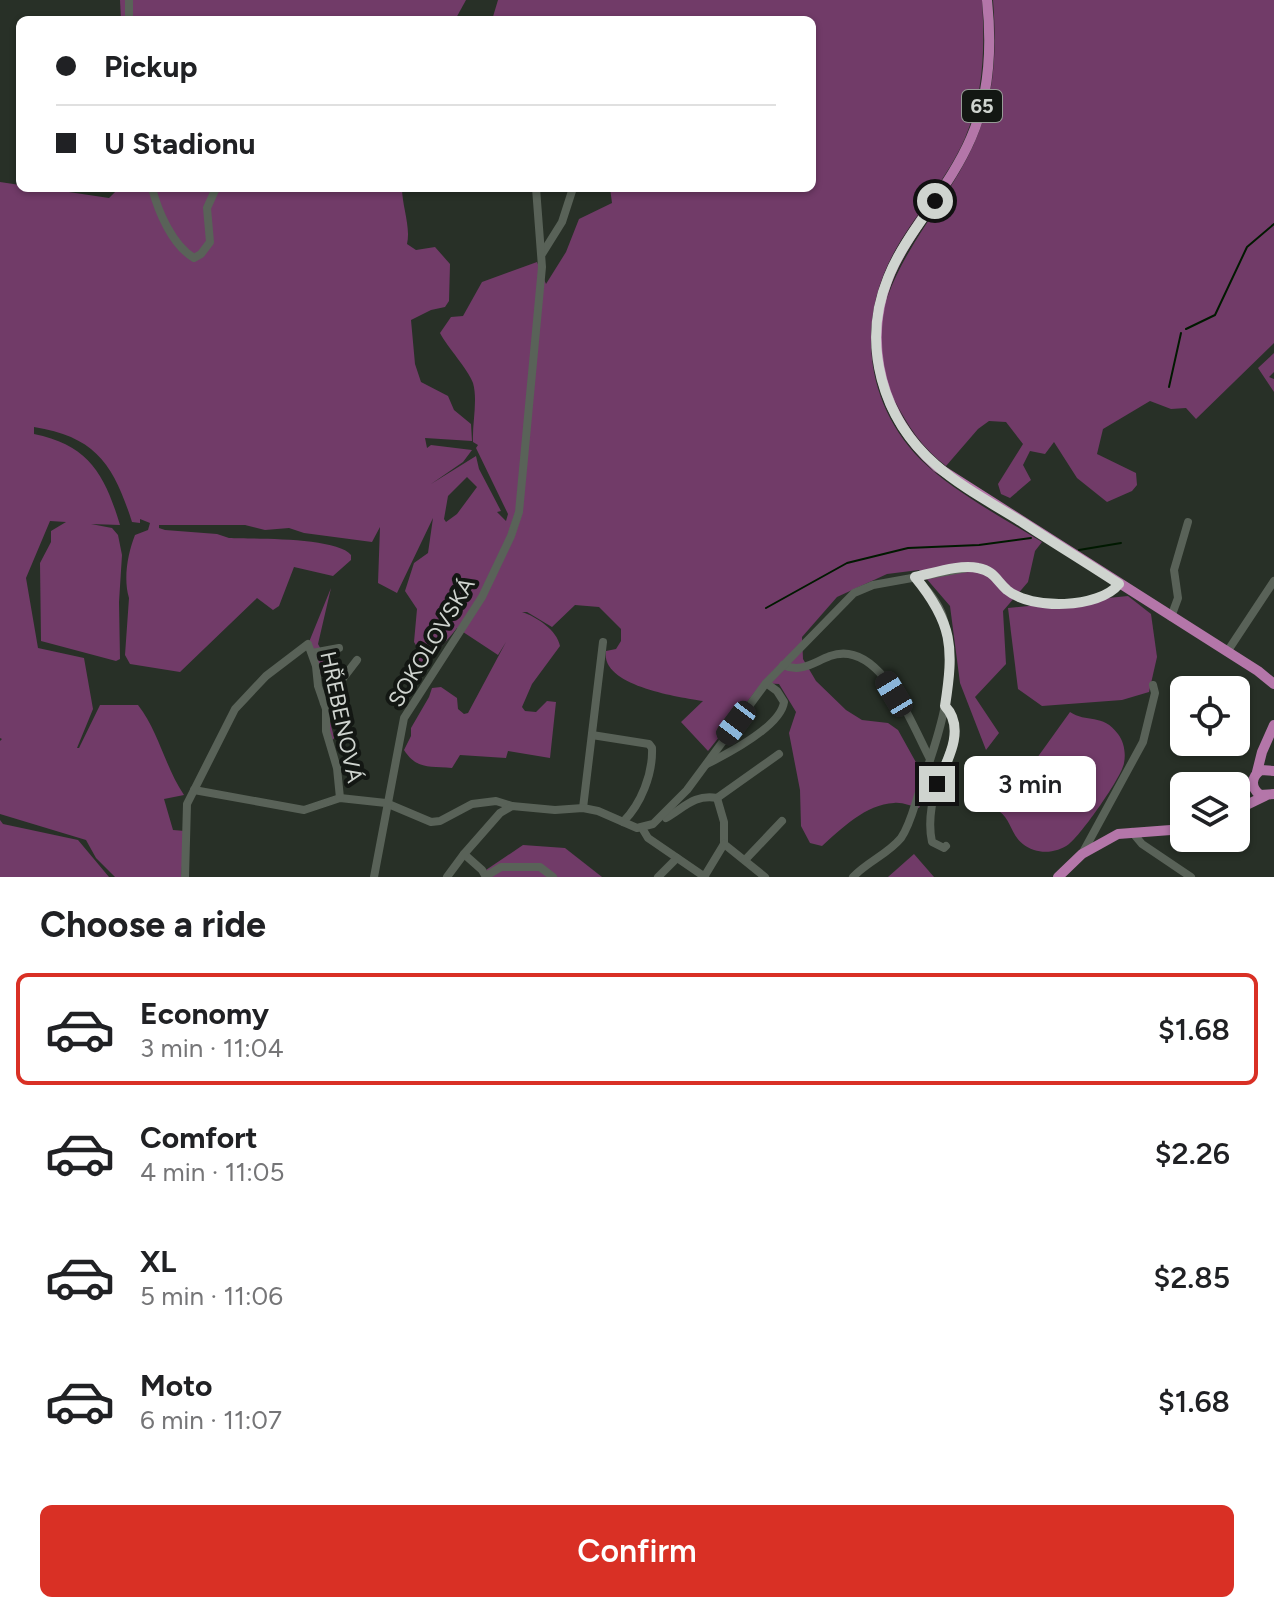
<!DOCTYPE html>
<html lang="en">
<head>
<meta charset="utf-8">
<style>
  :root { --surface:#fff; --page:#f2f2f2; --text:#202124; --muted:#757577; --line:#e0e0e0; --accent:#d93025 }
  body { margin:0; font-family:Figtree,sans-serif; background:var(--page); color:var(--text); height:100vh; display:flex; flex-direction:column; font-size:30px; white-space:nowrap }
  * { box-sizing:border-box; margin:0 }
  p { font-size:26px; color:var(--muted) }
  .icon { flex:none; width:44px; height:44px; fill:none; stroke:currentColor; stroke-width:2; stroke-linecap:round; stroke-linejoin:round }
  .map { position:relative; height:877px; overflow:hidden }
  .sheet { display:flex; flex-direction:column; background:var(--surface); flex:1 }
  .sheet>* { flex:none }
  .banner { position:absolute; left:16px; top:16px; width:800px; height:176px; border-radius:12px; box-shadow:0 2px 6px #0004; display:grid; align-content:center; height:176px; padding:0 40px; background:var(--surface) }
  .tools { position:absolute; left:1170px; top:676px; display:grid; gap:16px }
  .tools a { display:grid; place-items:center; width:80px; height:80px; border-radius:12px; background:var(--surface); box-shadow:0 2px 6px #0004; font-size:40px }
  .end { position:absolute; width:36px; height:36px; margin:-18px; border:10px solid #cfd4cf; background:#111; box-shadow:0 0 0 4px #111 }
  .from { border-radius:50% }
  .bubble { position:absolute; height:56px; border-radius:12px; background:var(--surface); box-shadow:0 2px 6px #0004; font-size:26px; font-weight:600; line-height:56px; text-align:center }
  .car { position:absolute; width:24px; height:48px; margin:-24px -12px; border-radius:10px; box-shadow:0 0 6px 2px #0007; background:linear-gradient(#222 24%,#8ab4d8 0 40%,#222 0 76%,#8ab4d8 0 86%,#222 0) }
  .banner b { display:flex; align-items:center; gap:28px; height:76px; font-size:30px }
  .banner b+b { border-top:2px solid var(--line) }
  .banner i { width:20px; height:20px; background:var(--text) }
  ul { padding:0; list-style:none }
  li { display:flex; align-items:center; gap:24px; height:112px; margin:0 16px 12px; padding:0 24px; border:4px solid transparent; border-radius:12px }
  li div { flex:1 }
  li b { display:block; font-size:30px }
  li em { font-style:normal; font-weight:600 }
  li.selected { border-color:var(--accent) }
  li>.icon { width:72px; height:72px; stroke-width:1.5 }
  h2 { padding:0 40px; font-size:36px; line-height:96px }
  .primary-button { display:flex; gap:16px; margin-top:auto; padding:16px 40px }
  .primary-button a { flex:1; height:92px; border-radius:12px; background:var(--accent); color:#fff; font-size:32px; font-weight:600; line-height:92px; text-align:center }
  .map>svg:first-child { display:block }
</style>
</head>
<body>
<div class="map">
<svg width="1274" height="877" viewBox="0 0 1274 877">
  <rect width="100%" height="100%" fill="#283027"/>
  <!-- green -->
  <g fill="#713b68" fill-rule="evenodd">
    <path d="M120,0h346l-11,20h-334z"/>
    <path d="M498,0h484c3,48 2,93 -17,138 -17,39 -46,72 -68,109 -41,70 -34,154 24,213 33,32 82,58 121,82l-7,9 -7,31 -25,29 3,53 -31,33 24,36 -13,17 -26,-67 -10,-77 -31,-36 -32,4 -50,23 -35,40 1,22 13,22 30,29 16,10 26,3 10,7 20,36 9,3 6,9 -14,30c-8,-2 -17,-6 -25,-5 -28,1 -53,26 -72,43l-12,-3 -9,-17 -1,-36 -11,-57 7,-21 -17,-28 -17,-1 -54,68 -27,-29 22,-21c-24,-4 -103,-15 -97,-50l10,-2 5,-8v-12l-22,-22 -24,-2 -23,22 -25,-15h-5c15,5 35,18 38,34l-28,38 -10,23 3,4 11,1 11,-11 9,1 -6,56 -42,-7 -2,7 -46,-3 -8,13c-22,-2 -35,2 -48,-18l7,-14v-8l18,-31 3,-9 9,-1 16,11 1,11 6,5 4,-1 38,-71 -8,13 -41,-27c-11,14 -23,27 -37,38l-5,-4 4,-12 -5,-8 3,-33 -12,-18 9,-28 14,-10 5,-35 -36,75 -19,-10 2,-56 -8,15 -68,-9 -15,-5 -24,2 -20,-5h-86v3l6,2 52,4 12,4c24,1 108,-1 122,17v5l-18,16 -39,-9 -15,39 -6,4 -16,-12 -77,74 -50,-8 -5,-9 4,-57c-6,-20 -1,-45 6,-63l13,-5 2,-7 -10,-4v4l-8,-1c-18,-56 -35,-85 -98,-95v7c55,11 71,41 86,91l-29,-1 21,4 6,7 4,20 -3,47 1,57 -4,2 -75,-20 -1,-78 11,-21v-11l15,-9 -16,-1 -24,57 12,70 46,10 9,51 -16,39h2l21,-43h38c21,27 27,62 46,90l-20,4 9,31 12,1 -4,46h-66l-19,-19 -10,-18 -86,-26v-73l2,-2 -2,-1v-556l20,3v3h22l67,10 10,-10h283c0,18 9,39 5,56l9,6 19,-3 15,17 -1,37 -4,6 -14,3 -20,10 4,44 6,18 27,14 6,14 17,14 1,17 -47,-3 2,10 4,-3 41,5 -9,12 -32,22 45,-28 3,13 22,42 -4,1 9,9 2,-7 -32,-66 2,-3 -5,-3c-1,-18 5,-42 0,-59 -5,-14 -25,-35 -33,-50l11,-16 12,-1 19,-34 55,-20 9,22 20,-32 13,-33 33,-16 -2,-15h202v-168h-320zM467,477l10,10 -20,27 -11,8 -2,-3 4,-23z"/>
    <path d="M993,0h281v343l-78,76 -10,-11 -15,1 -21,-8 -47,28 -6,25 39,19 1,12 -5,6 -25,11 -30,-24 -23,-36 -9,12 -15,-3 -7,14 8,15 -21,18 -9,-4 -3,-10 25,-40 -17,-22 -17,-1 -11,8 -32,37c-23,-17 -39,-41 -52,-67 -49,-101 43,-172 80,-255 21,-46 23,-94 19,-144z"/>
    <path d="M1274,353v19l-5,5 5,2v13l-16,-24z"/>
    <path d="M331,588l-13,56 6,11 -4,29 14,53 10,-7 -13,11 -22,-99z"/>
    <path d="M1128,596l23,18 6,43 -8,35 -27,8 -80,6 -24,-17 -10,-81z"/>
    <path d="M1070,712c16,11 33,1 48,22 6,8 8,19 6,29 -2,14 -43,72 -55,81 -9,7 -23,10 -35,6 -24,-8 -20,-28 -35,-39z"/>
    <path d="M0,820l3,4 75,16 31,37h-109z"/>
    <path d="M523,845l42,3 37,29h-112l-4,-7z"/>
    <path d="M914,854l20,23h-46z"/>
  </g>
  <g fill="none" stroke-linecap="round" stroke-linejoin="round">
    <!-- stream -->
    <g stroke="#001900" stroke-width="2">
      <path d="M1186,329l29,-14 32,-68 27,-23"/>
      <path d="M1169,387l12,-54"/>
      <path d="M1079,550l42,-7"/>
      <path d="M766,608l81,-45 61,-15 71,-3 52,-7"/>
    </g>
    <!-- minor -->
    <g stroke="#596258" stroke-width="8">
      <path d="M129,0v20"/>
      <path d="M152,188c6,23 20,57 42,70l7,-4 9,-12 -3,-34 9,-20"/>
      <path d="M542,254l20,-32 11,-34"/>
      <path d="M1171,617l7,-19 -4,-28 14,-48"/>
      <path d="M1227,652l47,-71"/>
      <path d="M312,653l27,-5"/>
      <path d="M783,665c18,8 29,-2 47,-9 50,-18 82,69 100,103"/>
      <path d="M324,703l33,-43"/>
      <path d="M945,706c24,26 -2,54 -9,81 -5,18 -8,37 -4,55l12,6 2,-2"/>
      <path d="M592,735l57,9 3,4c1,26 -11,56 -29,74"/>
      <path d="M707,764c20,-10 74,-38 77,-62l-7,-11 -11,-8"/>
      <path d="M194,790l110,20 36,-12 46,5 45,19 9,-1 32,-17 24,-3 16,5"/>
      <path d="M717,798l62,-44"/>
      <path d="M583,808l20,-166"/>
      <path d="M666,818c18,-10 28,-24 51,-20l7,24v22"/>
      <path d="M642,828l6,10 57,39"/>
      <path d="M1132,832l10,12 49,33"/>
      <path d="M724,844l41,33"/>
      <path d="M464,854l18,16 4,7"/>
      <path d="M1082,854l61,-112 12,-49 -2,-8"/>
      <path d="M745,860l37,-39"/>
      <path d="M486,876l15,-9h39l13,10"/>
      <path d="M185,877l2,-73 48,-95 31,-33 42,-32 8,22 2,20 8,23v22l11,37 3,30"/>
      <path d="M374,877l30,-159 78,-121 29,-61 8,-24 23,-245 -6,-79"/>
      <path d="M447,877l17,-23 36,-41 12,-7 43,4 28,-2 15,3 39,17 16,-4 34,-34 79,-107 88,-90 19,-8 100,-18c28,6 17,9 34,23 25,20 92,18 112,-6"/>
      <path d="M658,877l19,-19"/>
      <path d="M704,877l20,-33"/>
      <path d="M853,877c14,-15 35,-23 48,-39 9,-13 13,-31 18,-46 19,-54 42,-117 24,-175 -5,-16 -17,-28 -28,-40"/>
    </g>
    <!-- major -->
    <g stroke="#b476a9" stroke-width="10">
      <path d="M987,0c5,47 3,94 -16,138 -18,42 -48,75 -70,114 -43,74 -27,158 36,215l321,204 16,13"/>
      <path d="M1274,771l-13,-1c-10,7 -11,17 -1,25l14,-1"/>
      <path d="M1257,772l5,-20 12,-27"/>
      <path d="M1236,810l29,-14"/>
      <path d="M1058,877l24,-23 36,-20 66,-5"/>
    </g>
  </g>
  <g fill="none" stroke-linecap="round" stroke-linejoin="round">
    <!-- route -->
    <path stroke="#cfd4cf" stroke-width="10" d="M935,201c-17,24 -36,49 -47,77 -27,66 -6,141 48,187 25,22 57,39 86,57 32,21 65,41 97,62 -20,25 -88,26 -112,6 -11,-10 -13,-19 -29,-22 -18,-4 -44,5 -63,9 38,46 39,71 30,129 21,22 3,54 -8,78"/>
  </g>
  <g text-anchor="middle" stroke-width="8" stroke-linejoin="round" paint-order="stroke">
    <!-- shield labels -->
    <rect fill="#131713" stroke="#979b97" stroke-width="2" x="962" y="90" width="40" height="32" rx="6"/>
    <g font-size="20" font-weight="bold" fill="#cfd4cf">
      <text x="982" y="113">65</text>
    </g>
    <!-- street labels -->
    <g font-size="22" fill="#cfd4cf" stroke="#131713">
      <text transform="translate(431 642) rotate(-59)" y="8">SOKOLOVSKÁ</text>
      <text transform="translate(342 717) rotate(78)" y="8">HŘEBENOVÁ</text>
    </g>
  </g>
</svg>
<div class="tools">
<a><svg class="icon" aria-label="locate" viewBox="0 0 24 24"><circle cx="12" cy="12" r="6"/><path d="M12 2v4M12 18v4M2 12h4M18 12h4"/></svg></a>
<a><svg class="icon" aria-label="layers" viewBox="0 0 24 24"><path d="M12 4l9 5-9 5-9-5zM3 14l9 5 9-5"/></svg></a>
</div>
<i class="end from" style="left:935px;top:201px"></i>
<i class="end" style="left:937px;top:784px"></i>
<div class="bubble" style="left:964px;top:756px;width:132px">3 min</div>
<i class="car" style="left:894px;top:694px;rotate:329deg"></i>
<i class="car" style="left:736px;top:723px;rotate:217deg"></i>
<div class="banner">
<b><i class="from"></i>Pickup</b>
<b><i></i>U Stadionu</b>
</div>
</div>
<section class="sheet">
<h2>Choose a ride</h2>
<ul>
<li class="selected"><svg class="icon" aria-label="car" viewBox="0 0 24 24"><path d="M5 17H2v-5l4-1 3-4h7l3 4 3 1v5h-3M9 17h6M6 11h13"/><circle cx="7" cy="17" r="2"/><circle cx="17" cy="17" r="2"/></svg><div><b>Economy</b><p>3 min · 11:04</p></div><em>$1.68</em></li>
<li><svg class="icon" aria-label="car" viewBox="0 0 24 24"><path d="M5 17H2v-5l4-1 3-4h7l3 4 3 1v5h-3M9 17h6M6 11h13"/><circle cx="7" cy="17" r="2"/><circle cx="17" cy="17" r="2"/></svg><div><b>Comfort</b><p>4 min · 11:05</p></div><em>$2.26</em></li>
<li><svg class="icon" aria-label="car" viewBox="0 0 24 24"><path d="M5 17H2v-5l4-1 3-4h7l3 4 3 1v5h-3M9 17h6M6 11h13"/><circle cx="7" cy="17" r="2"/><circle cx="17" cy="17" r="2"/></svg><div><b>XL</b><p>5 min · 11:06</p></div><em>$2.85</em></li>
<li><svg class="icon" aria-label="car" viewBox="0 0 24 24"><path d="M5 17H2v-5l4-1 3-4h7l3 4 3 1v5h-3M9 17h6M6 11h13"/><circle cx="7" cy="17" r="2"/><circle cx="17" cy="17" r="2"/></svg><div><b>Moto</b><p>6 min · 11:07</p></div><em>$1.68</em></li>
</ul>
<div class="primary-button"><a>Confirm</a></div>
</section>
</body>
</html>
